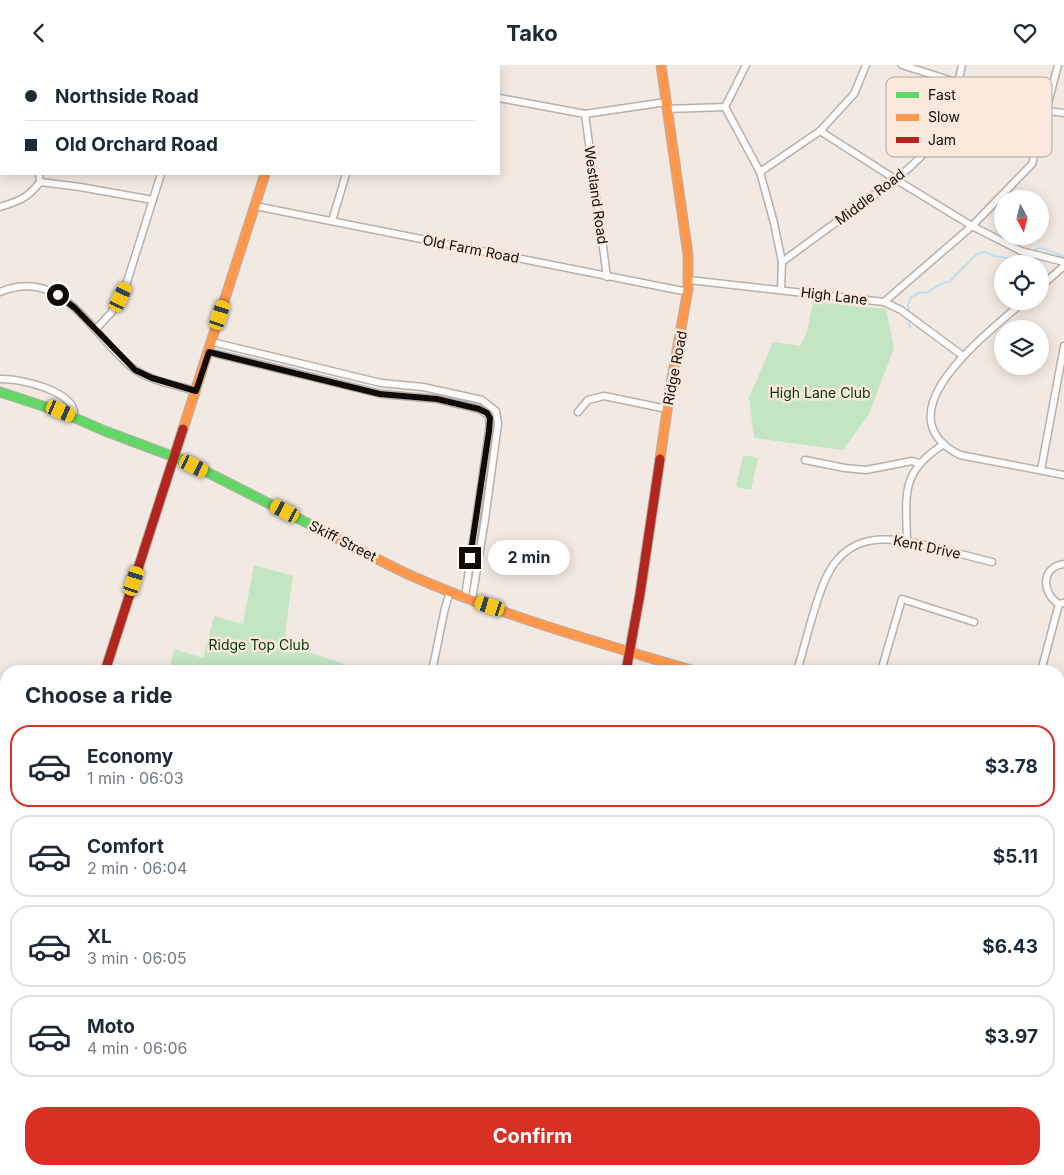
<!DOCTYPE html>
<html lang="en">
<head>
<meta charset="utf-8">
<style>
  :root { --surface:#fff; --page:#f6f6f7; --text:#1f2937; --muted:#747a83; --line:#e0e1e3; --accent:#d93025 }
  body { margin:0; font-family:Inter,sans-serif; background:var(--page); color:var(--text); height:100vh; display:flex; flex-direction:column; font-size:19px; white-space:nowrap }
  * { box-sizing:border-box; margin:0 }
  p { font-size:16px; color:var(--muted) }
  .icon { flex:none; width:28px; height:28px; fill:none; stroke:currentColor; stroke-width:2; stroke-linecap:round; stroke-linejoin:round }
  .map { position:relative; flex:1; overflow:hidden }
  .panel { position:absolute; left:0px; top:600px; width:1065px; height:510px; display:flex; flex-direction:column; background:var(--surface); border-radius:20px 20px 0 0; box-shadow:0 2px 12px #0003 }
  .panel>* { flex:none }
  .top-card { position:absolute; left:0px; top:0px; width:500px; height:110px; box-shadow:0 2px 12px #0003; display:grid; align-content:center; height:110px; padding:0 25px; background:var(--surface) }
  .needle { width:32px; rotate:173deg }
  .buttons { position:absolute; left:994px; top:125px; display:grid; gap:10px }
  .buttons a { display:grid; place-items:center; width:55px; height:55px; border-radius:50%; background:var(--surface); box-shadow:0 2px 12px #0003; font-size:25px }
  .end { position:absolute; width:22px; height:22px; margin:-11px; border:6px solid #110b07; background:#fff; box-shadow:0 0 0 2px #fff }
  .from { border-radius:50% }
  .bubble { position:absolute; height:35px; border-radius:18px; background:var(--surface); box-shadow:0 2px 12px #0003; font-size:16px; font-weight:700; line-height:35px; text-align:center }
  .car { position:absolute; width:15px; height:30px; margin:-15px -8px; border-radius:6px; box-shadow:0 0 4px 1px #0007; background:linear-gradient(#f5c518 24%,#345 0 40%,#f5c518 0 76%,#345 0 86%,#f5c518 0) }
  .top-card b { display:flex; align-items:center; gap:18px; height:48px; font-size:19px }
  .top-card b+b { border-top:1px solid var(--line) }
  .top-card i { width:12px; height:12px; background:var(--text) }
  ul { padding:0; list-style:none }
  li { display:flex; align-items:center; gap:15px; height:82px; margin:0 10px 8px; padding:0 15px; border:2px solid var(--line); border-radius:20px }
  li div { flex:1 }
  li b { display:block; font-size:19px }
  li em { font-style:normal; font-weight:700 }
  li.on { border-color:var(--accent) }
  li>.icon { width:45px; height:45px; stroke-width:1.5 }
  h2 { padding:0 25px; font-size:22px; line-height:60px }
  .action { display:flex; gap:10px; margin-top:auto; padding:10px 25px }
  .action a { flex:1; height:58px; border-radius:20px; background:var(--accent); color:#fff; font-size:20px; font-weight:700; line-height:58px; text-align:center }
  header { display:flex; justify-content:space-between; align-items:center; height:65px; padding:0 25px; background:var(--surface); font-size:22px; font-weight:700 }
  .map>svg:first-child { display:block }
</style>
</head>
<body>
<header><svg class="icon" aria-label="back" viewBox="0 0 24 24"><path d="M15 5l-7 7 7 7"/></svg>Tako<svg class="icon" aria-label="heart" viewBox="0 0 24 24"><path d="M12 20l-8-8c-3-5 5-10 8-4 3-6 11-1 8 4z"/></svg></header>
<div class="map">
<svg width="1064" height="1110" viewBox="0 0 1064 1110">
  <rect width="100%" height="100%" fill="#f2e9e2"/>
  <!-- green -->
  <g fill="#c3e5c1">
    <path d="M813,237l73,7 8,39 -26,68 -25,34 -89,-12 -5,-40 24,-56 27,4 7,-14z"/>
    <path d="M743,390l15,3 -7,32 -15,-3z"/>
    <path d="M254,500l39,11 -8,57 6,13 59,20 6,5h-187l5,-22 29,9 11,-42 29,8z"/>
  </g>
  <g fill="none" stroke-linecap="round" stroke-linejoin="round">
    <!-- stream -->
    <g stroke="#bedff1" stroke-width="2">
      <path d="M1032,186l9,-3 23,8"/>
      <path d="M909,246l-1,-6 3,-8 8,-4 10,-1 9,-7 12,-4 27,-27 7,-2 10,4 24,4 8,-5"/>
      <path d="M909,257l1,6"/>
    </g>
    <!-- street casing -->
    <g stroke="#b7b0ab" stroke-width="9">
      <g id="street">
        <path d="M136,0v1"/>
        <path d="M234,0l1,1"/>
        <path d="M363,0l1,1"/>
        <path d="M902,0l145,46 17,2"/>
        <path d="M49,1v-1"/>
        <path d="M286,1l3,-1"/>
        <path d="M499,33l86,16 81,-12"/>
        <path d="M725,42l35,65 14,51 8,39"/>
        <path d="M725,42l21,-42"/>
        <path d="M667,44l58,-2"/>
        <path d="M585,49l22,163"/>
        <path d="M820,66l75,48 77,47 49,25 43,11"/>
        <path d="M760,107l60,-41 34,-37 12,-29"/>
        <path d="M40,117l40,5 73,13"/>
        <path d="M255,141l433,86"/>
        <path d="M0,142c19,-6 28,-9 40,-25l-1,-8"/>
        <path d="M332,156l14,-47"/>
        <path d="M689,215l195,22 17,8 62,46"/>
        <path d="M1040,222l24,-21"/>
        <path d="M781,225l1,-28c27,-20 54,-40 81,-59 27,-20 58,-40 76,-69 13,-22 18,-45 23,-69"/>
        <path d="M0,227c64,-27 93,46 134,77 17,12 42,16 62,22"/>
        <path d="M1024,236c-34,31 -146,112 -64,154l104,20"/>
        <path d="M884,237l88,-76 60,-62 26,-99"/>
        <path d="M96,264l15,-16 15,-28 35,-111"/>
        <path d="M212,277l169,41 42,4 59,13 14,11 2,13 -13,95 -13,81"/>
        <path d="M209,287l172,42 56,5 42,10 9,6 2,3 -1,13 -24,166"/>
        <path d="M0,314c19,-1 78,12 74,38"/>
        <path d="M578,347l10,-12 16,-4 63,13"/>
        <path d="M805,395l40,8 21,2 46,-9 7,2"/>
        <path d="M1041,405l23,-124"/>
        <path d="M907,476c-1,-47 -7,-69 37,-97"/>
        <path d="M1064,499c-23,3 -23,29 -5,40l5,-1"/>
        <path d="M432,606l13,-63 5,-16"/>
        <path d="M797,606c9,-29 16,-63 28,-91 22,-50 63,-44 108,-33 20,5 39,10 59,15"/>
        <path d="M881,606l21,-72 72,23"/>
        <path d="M1041,606l18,-67"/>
        <path d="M1059,855l5,1"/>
        <path d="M1059,951h5"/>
        <path d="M0,1001l6,2"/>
        <path d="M1059,1045l5,-34"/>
        <path d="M200,1104l16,3"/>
        <path d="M903,1104l41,6"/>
        <path d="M596,1110l1,-6"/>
        <path d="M777,1110l1,-6"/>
        <path d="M1049,1110l1,-6"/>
      </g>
    </g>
    <!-- fast casing -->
    <g stroke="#b7b0ab" stroke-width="11">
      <g id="fast">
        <path d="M298,1l1,-1"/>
        <path d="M0,327l61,20 44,19 80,30 138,70"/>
        <path d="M0,935l6,-19"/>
        <path d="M504,1110l1,-6"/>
      </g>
    </g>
    <!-- slow casing -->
    <g stroke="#b7b0ab" stroke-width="11">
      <g id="slow">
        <path d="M183,364l82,-255"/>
        <path d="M660,394l10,-69 18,-101v-34l-27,-190"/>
        <path d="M323,466c30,15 60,32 91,46 90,39 186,66 280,94"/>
        <path d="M1059,722l5,2"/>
      </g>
    </g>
    <!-- jam casing -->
    <g stroke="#b7b0ab" stroke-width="11">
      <g id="jam">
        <path d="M105,606l78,-242"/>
        <path d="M626,606l14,-77 20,-135"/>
      </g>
    </g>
    <!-- street -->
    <use href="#street" stroke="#fdfcfb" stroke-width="6"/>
    <!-- fast -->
    <use href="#fast" stroke="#63d668" stroke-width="9"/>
    <!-- slow -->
    <use href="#slow" stroke="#ff974d" stroke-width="9"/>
    <!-- jam -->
    <use href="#jam" stroke="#b3261e" stroke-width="9"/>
  </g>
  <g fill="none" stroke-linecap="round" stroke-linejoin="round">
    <!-- route -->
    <path stroke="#110b07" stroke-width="6" d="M58,230l17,13 60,62 17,8 44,13 13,-39 171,42 57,5 42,10 8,4 3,5 -1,13 -19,127"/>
  </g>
  <g text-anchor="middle" stroke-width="5" stroke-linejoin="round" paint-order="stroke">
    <!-- street labels -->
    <g font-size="14" fill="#110b07" stroke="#f9e8db">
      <text transform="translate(596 130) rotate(82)" y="5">Westland Road</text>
      <text transform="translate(870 132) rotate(-37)" y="5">Middle Road</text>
      <text transform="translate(471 184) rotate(11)" y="5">Old Farm Road</text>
      <text transform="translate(834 231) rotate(7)" y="5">High Lane</text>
      <text transform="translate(675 303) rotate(-79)" y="5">Ridge Road</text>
      <text transform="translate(343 476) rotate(27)" y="5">Skiff Street</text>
      <text transform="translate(927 482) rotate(12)" y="5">Kent Drive</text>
    </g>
    <!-- park labels -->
    <g font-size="14" fill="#003711" stroke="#f9e8db">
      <text x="820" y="333">High Lane Club</text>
      <text x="259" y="585">Ridge Top Club</text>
    </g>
  </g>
  <!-- legend -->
  <rect x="886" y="12" width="166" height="80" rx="8" fill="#f9e8db" stroke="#b3a69b" stroke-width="1"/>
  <rect x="896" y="27" width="23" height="6" fill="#63d668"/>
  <rect x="896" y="49" width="23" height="7" fill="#ff974d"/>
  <rect x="896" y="72" width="23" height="6" fill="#b3261e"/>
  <g font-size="14" fill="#110b07">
    <text x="928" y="35">Fast</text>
    <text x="928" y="57">Slow</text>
    <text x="928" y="80">Jam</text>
  </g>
</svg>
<div class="buttons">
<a><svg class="needle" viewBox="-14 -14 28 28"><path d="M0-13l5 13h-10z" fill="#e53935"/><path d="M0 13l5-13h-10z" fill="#747a83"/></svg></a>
<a><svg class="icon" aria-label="locate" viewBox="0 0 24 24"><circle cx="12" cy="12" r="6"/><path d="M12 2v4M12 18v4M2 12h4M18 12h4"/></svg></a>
<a><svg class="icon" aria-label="layers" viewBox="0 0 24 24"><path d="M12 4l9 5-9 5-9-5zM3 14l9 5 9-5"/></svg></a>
</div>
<i class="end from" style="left:58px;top:230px"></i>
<i class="end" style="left:470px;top:493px"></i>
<div class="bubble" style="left:488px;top:475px;width:82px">2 min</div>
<i class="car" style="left:121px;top:232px;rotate:25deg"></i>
<i class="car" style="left:220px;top:250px;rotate:18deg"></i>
<i class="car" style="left:61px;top:346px;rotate:113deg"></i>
<i class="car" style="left:194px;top:401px;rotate:116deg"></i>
<i class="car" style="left:285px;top:446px;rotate:297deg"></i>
<i class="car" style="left:134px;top:516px;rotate:18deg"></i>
<i class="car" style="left:490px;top:541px;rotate:288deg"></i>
<div class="top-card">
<b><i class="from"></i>Northside Road</b>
<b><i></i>Old Orchard Road</b>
</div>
<section class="panel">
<h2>Choose a ride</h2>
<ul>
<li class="on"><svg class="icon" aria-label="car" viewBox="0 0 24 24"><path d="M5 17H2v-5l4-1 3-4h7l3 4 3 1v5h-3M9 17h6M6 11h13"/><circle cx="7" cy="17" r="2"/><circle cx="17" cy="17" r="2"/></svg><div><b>Economy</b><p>1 min · 06:03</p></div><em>$3.78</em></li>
<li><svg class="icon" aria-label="car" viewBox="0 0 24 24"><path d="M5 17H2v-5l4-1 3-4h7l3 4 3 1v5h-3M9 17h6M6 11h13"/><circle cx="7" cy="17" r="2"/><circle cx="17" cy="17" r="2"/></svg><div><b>Comfort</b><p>2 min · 06:04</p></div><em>$5.11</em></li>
<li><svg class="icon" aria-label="car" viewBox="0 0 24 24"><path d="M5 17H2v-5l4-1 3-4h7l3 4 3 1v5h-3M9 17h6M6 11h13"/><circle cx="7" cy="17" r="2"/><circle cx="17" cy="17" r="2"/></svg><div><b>XL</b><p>3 min · 06:05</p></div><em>$6.43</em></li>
<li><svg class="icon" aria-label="car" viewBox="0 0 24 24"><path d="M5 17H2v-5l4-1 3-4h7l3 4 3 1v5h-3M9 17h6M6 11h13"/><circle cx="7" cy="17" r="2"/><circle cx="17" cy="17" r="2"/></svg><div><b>Moto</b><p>4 min · 06:06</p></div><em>$3.97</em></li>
</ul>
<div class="action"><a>Confirm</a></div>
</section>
</div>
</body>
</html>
